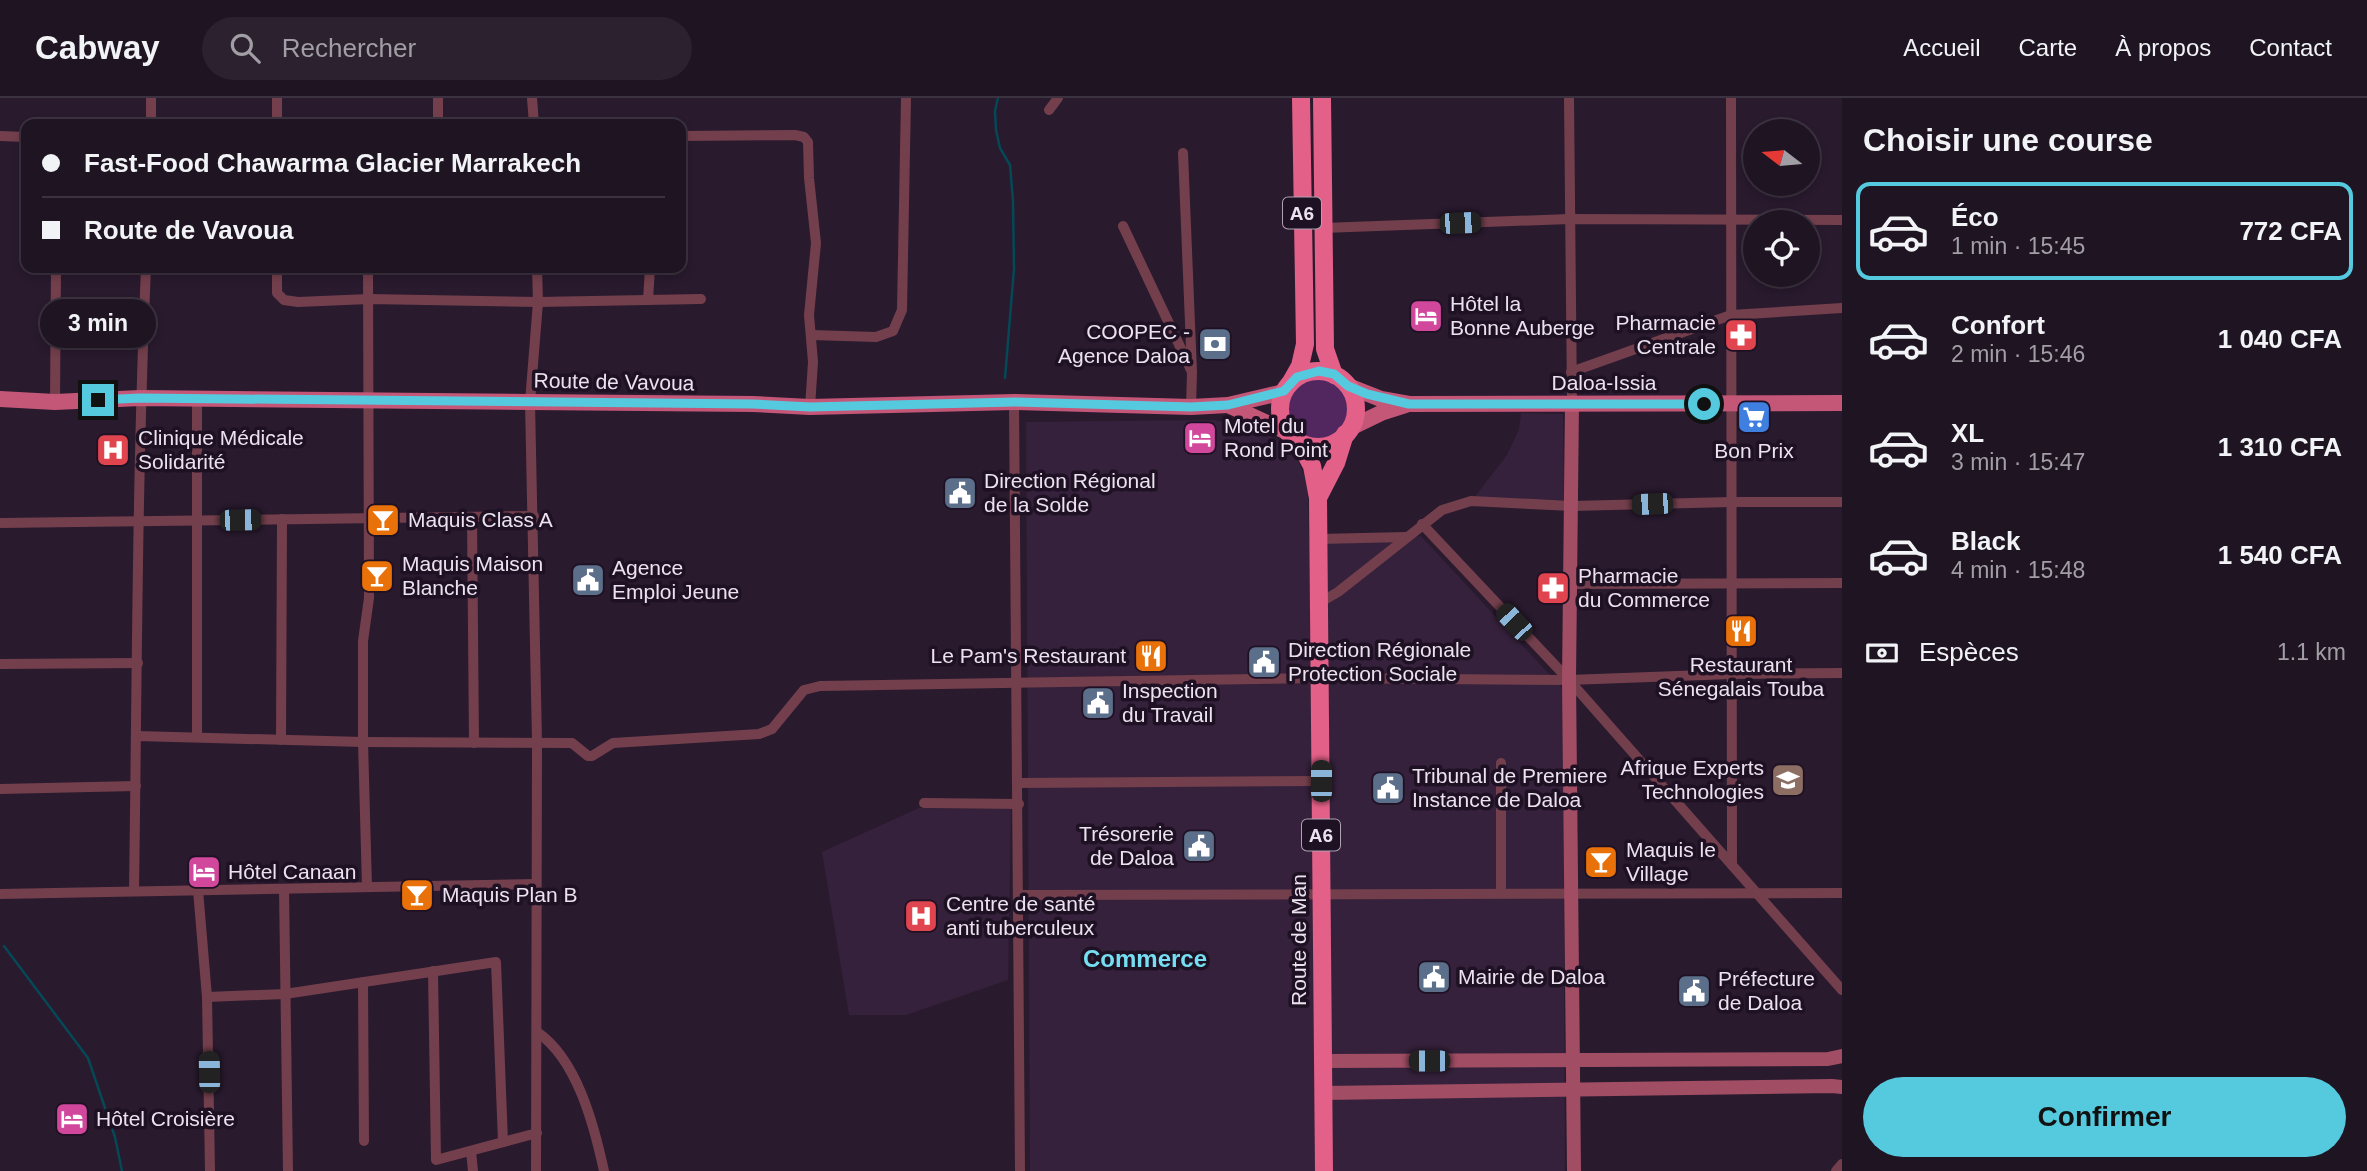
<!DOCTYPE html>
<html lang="fr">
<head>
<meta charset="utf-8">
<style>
  :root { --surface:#1f1422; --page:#2c212f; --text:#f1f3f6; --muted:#a19ea5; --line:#3c3340; --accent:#55cadf }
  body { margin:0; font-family:Helvetica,sans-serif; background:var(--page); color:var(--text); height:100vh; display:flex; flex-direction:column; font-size:26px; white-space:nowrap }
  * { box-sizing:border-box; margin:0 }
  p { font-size:23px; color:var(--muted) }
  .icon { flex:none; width:38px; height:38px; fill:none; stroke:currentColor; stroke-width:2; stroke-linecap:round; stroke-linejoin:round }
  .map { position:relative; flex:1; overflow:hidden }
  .drawer { display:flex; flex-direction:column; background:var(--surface); width:525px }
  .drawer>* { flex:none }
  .banner { position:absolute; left:21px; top:21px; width:665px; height:154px; border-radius:14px; box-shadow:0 4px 10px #0003,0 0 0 2px var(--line); display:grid; align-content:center; height:154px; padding:0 21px; background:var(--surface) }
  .needle { width:46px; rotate:286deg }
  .fabs { position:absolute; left:1743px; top:21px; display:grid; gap:14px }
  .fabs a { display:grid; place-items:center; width:77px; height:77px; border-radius:50%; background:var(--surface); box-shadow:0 4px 10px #0003,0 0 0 2px var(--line); font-size:35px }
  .end { position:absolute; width:32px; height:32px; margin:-16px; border:9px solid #55cadf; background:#111; box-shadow:0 0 0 4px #111 }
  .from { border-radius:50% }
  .bubble { position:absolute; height:49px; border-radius:24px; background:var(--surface); box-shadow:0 4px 10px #0003,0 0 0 2px var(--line); font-size:23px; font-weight:800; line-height:49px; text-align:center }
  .car { position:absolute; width:21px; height:42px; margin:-21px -10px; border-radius:9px; box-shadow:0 0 5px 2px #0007; background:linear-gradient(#222 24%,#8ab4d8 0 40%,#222 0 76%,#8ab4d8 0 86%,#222 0) }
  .banner b { display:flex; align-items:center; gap:24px; height:66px; font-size:26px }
  .banner b+b { border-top:2px solid var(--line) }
  .banner i { width:18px; height:18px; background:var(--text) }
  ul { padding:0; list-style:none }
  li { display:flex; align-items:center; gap:21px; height:98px; margin:0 14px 10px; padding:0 7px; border:4px solid transparent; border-radius:14px }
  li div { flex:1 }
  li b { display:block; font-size:26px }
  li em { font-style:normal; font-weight:800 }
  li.active { border-color:var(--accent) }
  li>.icon { width:63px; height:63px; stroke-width:1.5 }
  h2 { padding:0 21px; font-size:32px; line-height:84px }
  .pay { display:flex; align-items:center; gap:18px; height:77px; padding:0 21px; font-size:26px }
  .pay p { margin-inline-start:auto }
  .action { display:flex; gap:14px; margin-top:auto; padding:14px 21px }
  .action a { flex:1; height:80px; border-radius:42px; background:var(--accent); color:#111; font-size:28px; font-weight:800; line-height:80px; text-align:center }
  header { display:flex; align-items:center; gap:42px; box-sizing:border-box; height:98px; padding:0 35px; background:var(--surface); border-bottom:2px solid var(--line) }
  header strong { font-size:33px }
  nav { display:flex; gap:38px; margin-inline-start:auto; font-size:24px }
  .search { width:490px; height:63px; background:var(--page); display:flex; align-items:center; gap:18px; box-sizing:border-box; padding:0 24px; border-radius:38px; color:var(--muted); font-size:26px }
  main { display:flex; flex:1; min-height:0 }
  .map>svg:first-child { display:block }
</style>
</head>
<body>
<header>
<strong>Cabway</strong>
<div class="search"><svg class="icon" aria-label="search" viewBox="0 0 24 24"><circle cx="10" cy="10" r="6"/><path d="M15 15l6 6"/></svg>Rechercher</div>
<nav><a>Accueil</a><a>Carte</a><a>À propos</a><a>Contact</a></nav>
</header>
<main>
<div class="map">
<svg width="1842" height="1073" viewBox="0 0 1842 1073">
  <rect width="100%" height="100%" fill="#291a2e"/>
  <!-- built -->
  <g fill="#35213b">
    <path d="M1521,315l42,1 1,86 -91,-1 34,-44 12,-26z"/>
    <path d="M1215,322l49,13 20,10 12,14 8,17 4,20 1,49 84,-2 28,-5 142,153 2,482h-535l-4,-749z"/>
    <path d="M919,710l92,1 -3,171 -102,35h-57l-27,-163z"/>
  </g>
  <!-- green -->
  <circle fill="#522760" cx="1318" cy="311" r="30"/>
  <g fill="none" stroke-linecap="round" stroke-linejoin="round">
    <!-- stream -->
    <g stroke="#054856" stroke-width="2.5">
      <path d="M998,0l-3,13 1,19 4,18 10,17 3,36 1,68 -9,109"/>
      <path d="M4,848l84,112 27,79 7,34"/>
    </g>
    <!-- street -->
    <g stroke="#733f4c" stroke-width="10">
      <path d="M151,0v26"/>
      <path d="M277,0v26"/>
      <path d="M438,0v26"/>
      <path d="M532,0l2,26"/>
      <path d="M1569,0l3,305"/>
      <path d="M1731,0l1,767"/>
      <path d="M1049,12l9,-12"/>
      <path d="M0,38l26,1"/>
      <path d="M681,38l114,-1 9,2 4,5 1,36 7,65 -7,72 4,47 -3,45"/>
      <path d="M1183,55l9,219"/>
      <path d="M1123,128l69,146 -1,35"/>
      <path d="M1323,130l246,-9 273,1"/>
      <path d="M277,170v25l7,7 14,2 71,-3 169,3 163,-3"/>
      <path d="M648,202l2,-32"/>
      <path d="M811,237l65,2 17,-6 9,-21 4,-212"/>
      <path d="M1571,274l160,-57 111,-7"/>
      <path d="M55,304l1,-134"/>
      <path d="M1014,304l6,769"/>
      <path d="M472,419l2,226"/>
      <path d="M0,425l534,-7"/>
      <path d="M1422,426l147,156 273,310"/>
      <path d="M1319,441l87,-2"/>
      <path d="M1571,486l271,-1"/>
      <path d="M1319,505l19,-11 104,-82 29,-9 101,5 159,-4h111"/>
      <path d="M0,566l138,-1"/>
      <path d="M137,638l226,6 209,1 16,13h4l21,-13 146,-9 13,-5 32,-39 16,-4 500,-8 249,2 162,-6 111,-1"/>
      <path d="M197,639v-338"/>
      <path d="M281,642l1,-221"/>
      <path d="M1501,665v130"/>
      <path d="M1018,685l302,-2"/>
      <path d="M0,691l136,-3"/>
      <path d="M924,705l95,1"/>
      <path d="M367,789l-4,-145v-101l6,-43 -1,-330"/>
      <path d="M284,791l4,282"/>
      <path d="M198,792l9,107 3,174"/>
      <path d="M134,793c3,-208 3,-416 12,-623"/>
      <path d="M0,796l535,-10"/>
      <path d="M1019,797l823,-2"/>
      <path d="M433,873l3,189 101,-27"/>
      <path d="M363,884l1,159"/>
      <path d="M207,899l78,-3 211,-32 7,180"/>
      <path d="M537,934c40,27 57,93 67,139"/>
      <path d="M471,1053l2,20"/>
      <path d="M536,1073l1,-429 -7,-340 8,-100 -1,-34"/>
      <path d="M1836,1073l6,-7"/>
    </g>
    <!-- secondary -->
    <g stroke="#a14d64" stroke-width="14">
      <path d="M1572,305l-3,277 5,491"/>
      <path d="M1322,963l506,-2 14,-3"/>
      <path d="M1323,995l509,-7 10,1"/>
    </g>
    <!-- primary -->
    <g stroke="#c45777" stroke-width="16">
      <path d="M1348,288l33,13 28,5 433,-1"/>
      <path d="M0,301l55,3 85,-4 390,4 223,2 57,3 204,-5 177,5 37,-2 56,-13"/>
      <path d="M1228,307l61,28"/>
      <path d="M1350,330l31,-15 25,-8"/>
    </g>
    <!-- highway -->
    <g stroke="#e36088" stroke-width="18">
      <path d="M1322,0l3,251 9,26"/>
      <circle cx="1318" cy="311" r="38"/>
      <path d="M1291,284l9,-16 5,-22 -4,-246"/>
      <path d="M1298,342l14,26 6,32 6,673"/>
      <path d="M1318,400l18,-35 9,-29"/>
    </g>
  </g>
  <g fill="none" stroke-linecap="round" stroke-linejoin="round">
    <!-- route -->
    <path stroke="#55cadf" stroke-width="9" d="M98,302l42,-2 613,6 57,3 204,-5 177,5 37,-2 56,-14 13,-14 22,-6 15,3 14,12 19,8 42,10h295"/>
  </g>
  <!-- icons -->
  <defs>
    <g id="hotel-square" transform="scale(1.75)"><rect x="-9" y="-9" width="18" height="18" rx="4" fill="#d1479c" stroke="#1f1124"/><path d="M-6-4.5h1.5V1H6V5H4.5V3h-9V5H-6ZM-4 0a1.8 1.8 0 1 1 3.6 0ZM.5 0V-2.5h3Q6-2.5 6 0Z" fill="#fff"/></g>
    <g id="pharmacy-square" transform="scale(1.75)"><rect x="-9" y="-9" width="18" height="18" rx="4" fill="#e0444e" stroke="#1f1124"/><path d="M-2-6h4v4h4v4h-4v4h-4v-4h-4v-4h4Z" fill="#fff"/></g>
    <g id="bank-square" transform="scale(1.75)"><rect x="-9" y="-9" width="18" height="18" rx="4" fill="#5c6f8a" stroke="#1f1124"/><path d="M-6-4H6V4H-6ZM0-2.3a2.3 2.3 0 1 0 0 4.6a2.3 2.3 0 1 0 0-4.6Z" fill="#fff"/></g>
    <g id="supermarket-square" transform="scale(1.75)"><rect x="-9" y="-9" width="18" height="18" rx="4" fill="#3f7fe0" stroke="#1f1124"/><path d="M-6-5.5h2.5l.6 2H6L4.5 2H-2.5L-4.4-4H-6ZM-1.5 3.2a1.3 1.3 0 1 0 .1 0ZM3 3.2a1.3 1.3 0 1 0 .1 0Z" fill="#fff"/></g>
    <g id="hospital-square" transform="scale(1.75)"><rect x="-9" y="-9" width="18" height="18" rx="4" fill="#e0444e" stroke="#1f1124"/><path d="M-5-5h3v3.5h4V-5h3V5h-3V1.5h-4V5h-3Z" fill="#fff"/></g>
    <g id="civic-square" transform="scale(1.75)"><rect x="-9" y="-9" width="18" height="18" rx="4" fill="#5c6f8a" stroke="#1f1124"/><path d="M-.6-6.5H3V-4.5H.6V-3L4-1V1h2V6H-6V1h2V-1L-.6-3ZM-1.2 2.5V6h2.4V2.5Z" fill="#fff"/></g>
    <g id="bar-square" transform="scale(1.75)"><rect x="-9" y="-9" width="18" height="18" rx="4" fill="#e8710a" stroke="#1f1124"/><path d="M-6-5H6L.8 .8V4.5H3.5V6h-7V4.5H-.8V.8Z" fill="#fff"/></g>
    <g id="restaurant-square" transform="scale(1.75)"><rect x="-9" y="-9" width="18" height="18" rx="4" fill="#e8710a" stroke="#1f1124"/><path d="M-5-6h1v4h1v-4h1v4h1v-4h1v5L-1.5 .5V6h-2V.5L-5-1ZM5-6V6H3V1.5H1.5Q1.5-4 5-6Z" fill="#fff"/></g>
    <g id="school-square" transform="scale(1.75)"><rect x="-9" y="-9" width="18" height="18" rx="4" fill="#8d6e63" stroke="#1f1124"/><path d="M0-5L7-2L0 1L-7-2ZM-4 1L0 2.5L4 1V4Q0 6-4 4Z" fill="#fff"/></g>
  </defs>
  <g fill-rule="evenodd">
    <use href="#hotel-square" x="1426" y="218"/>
    <use href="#pharmacy-square" x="1741" y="237"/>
    <use href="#bank-square" x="1215" y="246"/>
    <use href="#supermarket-square" x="1754" y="319"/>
    <use href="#hotel-square" x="1200" y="340"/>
    <use href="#hospital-square" x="113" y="352"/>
    <use href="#civic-square" x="960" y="395"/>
    <use href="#bar-square" x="383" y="422"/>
    <use href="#bar-square" x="377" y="478"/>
    <use href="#civic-square" x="588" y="482"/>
    <use href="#pharmacy-square" x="1553" y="490"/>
    <use href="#restaurant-square" x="1741" y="533"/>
    <use href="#restaurant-square" x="1151" y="558"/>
    <use href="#civic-square" x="1264" y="564"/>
    <use href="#civic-square" x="1098" y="605"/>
    <use href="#school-square" x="1788" y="682"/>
    <use href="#civic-square" x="1388" y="690"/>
    <use href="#civic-square" x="1199" y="748"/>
    <use href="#bar-square" x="1601" y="764"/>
    <use href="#hotel-square" x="204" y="774"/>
    <use href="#bar-square" x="417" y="797"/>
    <use href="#hospital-square" x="921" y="818"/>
    <use href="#civic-square" x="1434" y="879"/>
    <use href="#civic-square" x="1694" y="893"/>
    <use href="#hotel-square" x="72" y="1021"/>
  </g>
  <g text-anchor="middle" stroke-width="7" stroke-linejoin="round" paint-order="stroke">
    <!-- shield labels -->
    <g fill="#1f1124" stroke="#aea3b2" stroke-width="2">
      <rect x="1283" y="99.5" width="38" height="31" rx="5"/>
      <rect x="1302" y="721.5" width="38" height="31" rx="5"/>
    </g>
    <g font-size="19" font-weight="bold" fill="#ece2ef">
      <text x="1302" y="122">A6</text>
      <text x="1321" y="744">A6</text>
    </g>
    <!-- poi labels -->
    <g font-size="21" fill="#ece2ef" stroke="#1f1124" text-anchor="start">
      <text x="1450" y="213">Hôtel la<tspan x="1450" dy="24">Bonne Auberge</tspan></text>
      <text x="1716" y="232" text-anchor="end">Pharmacie<tspan x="1716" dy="24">Centrale</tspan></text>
      <text x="1190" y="241" text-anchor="end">COOPEC -<tspan x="1190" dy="24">Agence Daloa</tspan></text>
      <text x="1224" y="335">Motel du<tspan x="1224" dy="24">Rond Point</tspan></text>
      <text x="138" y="347">Clinique Médicale<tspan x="138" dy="24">Solidarité</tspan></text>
      <text x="1754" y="360" text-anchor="middle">Bon Prix</text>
      <text x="984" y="390">Direction Régional<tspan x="984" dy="24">de la Solde</tspan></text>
      <text x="408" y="429">Maquis Class A</text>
      <text x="402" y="473">Maquis Maison<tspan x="402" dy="24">Blanche</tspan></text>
      <text x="612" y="477">Agence<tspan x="612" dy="24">Emploi Jeune</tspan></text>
      <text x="1578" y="485">Pharmacie<tspan x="1578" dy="24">du Commerce</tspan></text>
      <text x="1288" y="559">Direction Régionale<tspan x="1288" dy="24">Protection Sociale</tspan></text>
      <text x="1126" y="565" text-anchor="end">Le Pam's Restaurant</text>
      <text x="1741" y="574" text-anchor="middle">Restaurant<tspan x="1741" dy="24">Sénegalais Touba</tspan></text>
      <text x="1122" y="600">Inspection<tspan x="1122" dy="24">du Travail</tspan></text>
      <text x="1764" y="677" text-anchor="end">Afrique Experts<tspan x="1764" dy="24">Technologies</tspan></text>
      <text x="1412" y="685">Tribunal de Premiere<tspan x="1412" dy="24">Instance de Daloa</tspan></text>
      <text x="1174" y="743" text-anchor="end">Trésorerie<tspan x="1174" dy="24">de Daloa</tspan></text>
      <text x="1626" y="759">Maquis le<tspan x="1626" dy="24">Village</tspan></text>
      <text x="228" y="781">Hôtel Canaan</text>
      <text x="442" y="804">Maquis Plan B</text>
      <text x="946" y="813">Centre de santé<tspan x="946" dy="24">anti tuberculeux</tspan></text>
      <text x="1458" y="886">Mairie de Daloa</text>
      <text x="1718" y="888">Préfecture<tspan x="1718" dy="24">de Daloa</tspan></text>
      <text x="96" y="1028">Hôtel Croisière</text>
    </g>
    <!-- street labels -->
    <g font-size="21" fill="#ece2ef" stroke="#1f1124">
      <text transform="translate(614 284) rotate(1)" y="7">Route de Vavoua</text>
      <text x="1604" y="292">Daloa-Issia</text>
      <text transform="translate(1299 842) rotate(-90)" y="7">Route de Man</text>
    </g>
    <!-- quarter labels -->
    <g font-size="24" font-weight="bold" fill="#76def2" stroke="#1f1124">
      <text x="1145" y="869">Commerce</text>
    </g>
  </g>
</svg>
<div class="fabs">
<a><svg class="needle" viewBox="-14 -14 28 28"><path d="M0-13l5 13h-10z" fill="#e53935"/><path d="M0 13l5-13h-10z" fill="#a19ea5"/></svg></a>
<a><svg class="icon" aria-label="locate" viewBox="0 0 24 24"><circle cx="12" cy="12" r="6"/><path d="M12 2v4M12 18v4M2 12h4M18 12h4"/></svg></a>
</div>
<i class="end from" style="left:1704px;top:306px"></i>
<i class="end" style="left:98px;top:302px"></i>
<div class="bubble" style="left:40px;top:201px;width:116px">3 min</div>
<i class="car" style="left:1460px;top:125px;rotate:88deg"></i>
<i class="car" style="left:1652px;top:406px;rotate:268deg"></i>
<i class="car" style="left:240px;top:422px;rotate:89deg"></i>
<i class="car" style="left:1514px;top:524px;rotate:317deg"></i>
<i class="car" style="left:1321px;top:683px;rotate:0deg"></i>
<i class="car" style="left:1429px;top:963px;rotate:270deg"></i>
<i class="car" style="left:209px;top:974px;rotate:359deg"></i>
<div class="banner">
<b><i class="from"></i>Fast-Food Chawarma Glacier Marrakech</b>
<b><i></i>Route de Vavoua</b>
</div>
</div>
<section class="drawer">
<h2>Choisir une course</h2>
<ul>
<li class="active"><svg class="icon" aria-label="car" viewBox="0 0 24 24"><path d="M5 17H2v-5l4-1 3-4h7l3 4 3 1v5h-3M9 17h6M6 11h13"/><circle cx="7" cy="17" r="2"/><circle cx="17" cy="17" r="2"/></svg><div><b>Éco</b><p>1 min · 15:45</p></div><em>772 CFA</em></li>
<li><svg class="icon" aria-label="car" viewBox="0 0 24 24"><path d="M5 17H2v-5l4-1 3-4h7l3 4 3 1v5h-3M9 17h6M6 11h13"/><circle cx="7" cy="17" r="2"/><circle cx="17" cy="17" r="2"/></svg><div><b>Confort</b><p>2 min · 15:46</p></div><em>1 040 CFA</em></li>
<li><svg class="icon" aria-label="car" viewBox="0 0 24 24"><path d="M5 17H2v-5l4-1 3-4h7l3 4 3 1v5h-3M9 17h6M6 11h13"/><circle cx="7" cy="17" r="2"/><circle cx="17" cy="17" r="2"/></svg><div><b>XL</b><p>3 min · 15:47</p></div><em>1 310 CFA</em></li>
<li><svg class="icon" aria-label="car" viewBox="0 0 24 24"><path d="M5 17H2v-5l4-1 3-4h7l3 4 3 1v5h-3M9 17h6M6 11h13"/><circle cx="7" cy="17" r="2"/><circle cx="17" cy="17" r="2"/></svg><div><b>Black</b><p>4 min · 15:48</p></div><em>1 540 CFA</em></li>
</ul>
<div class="pay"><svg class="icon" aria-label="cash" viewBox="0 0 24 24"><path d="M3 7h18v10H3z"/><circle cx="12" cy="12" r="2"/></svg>Espèces<p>1.1 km</p></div>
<div class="action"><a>Confirmer</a></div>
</section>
</main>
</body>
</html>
